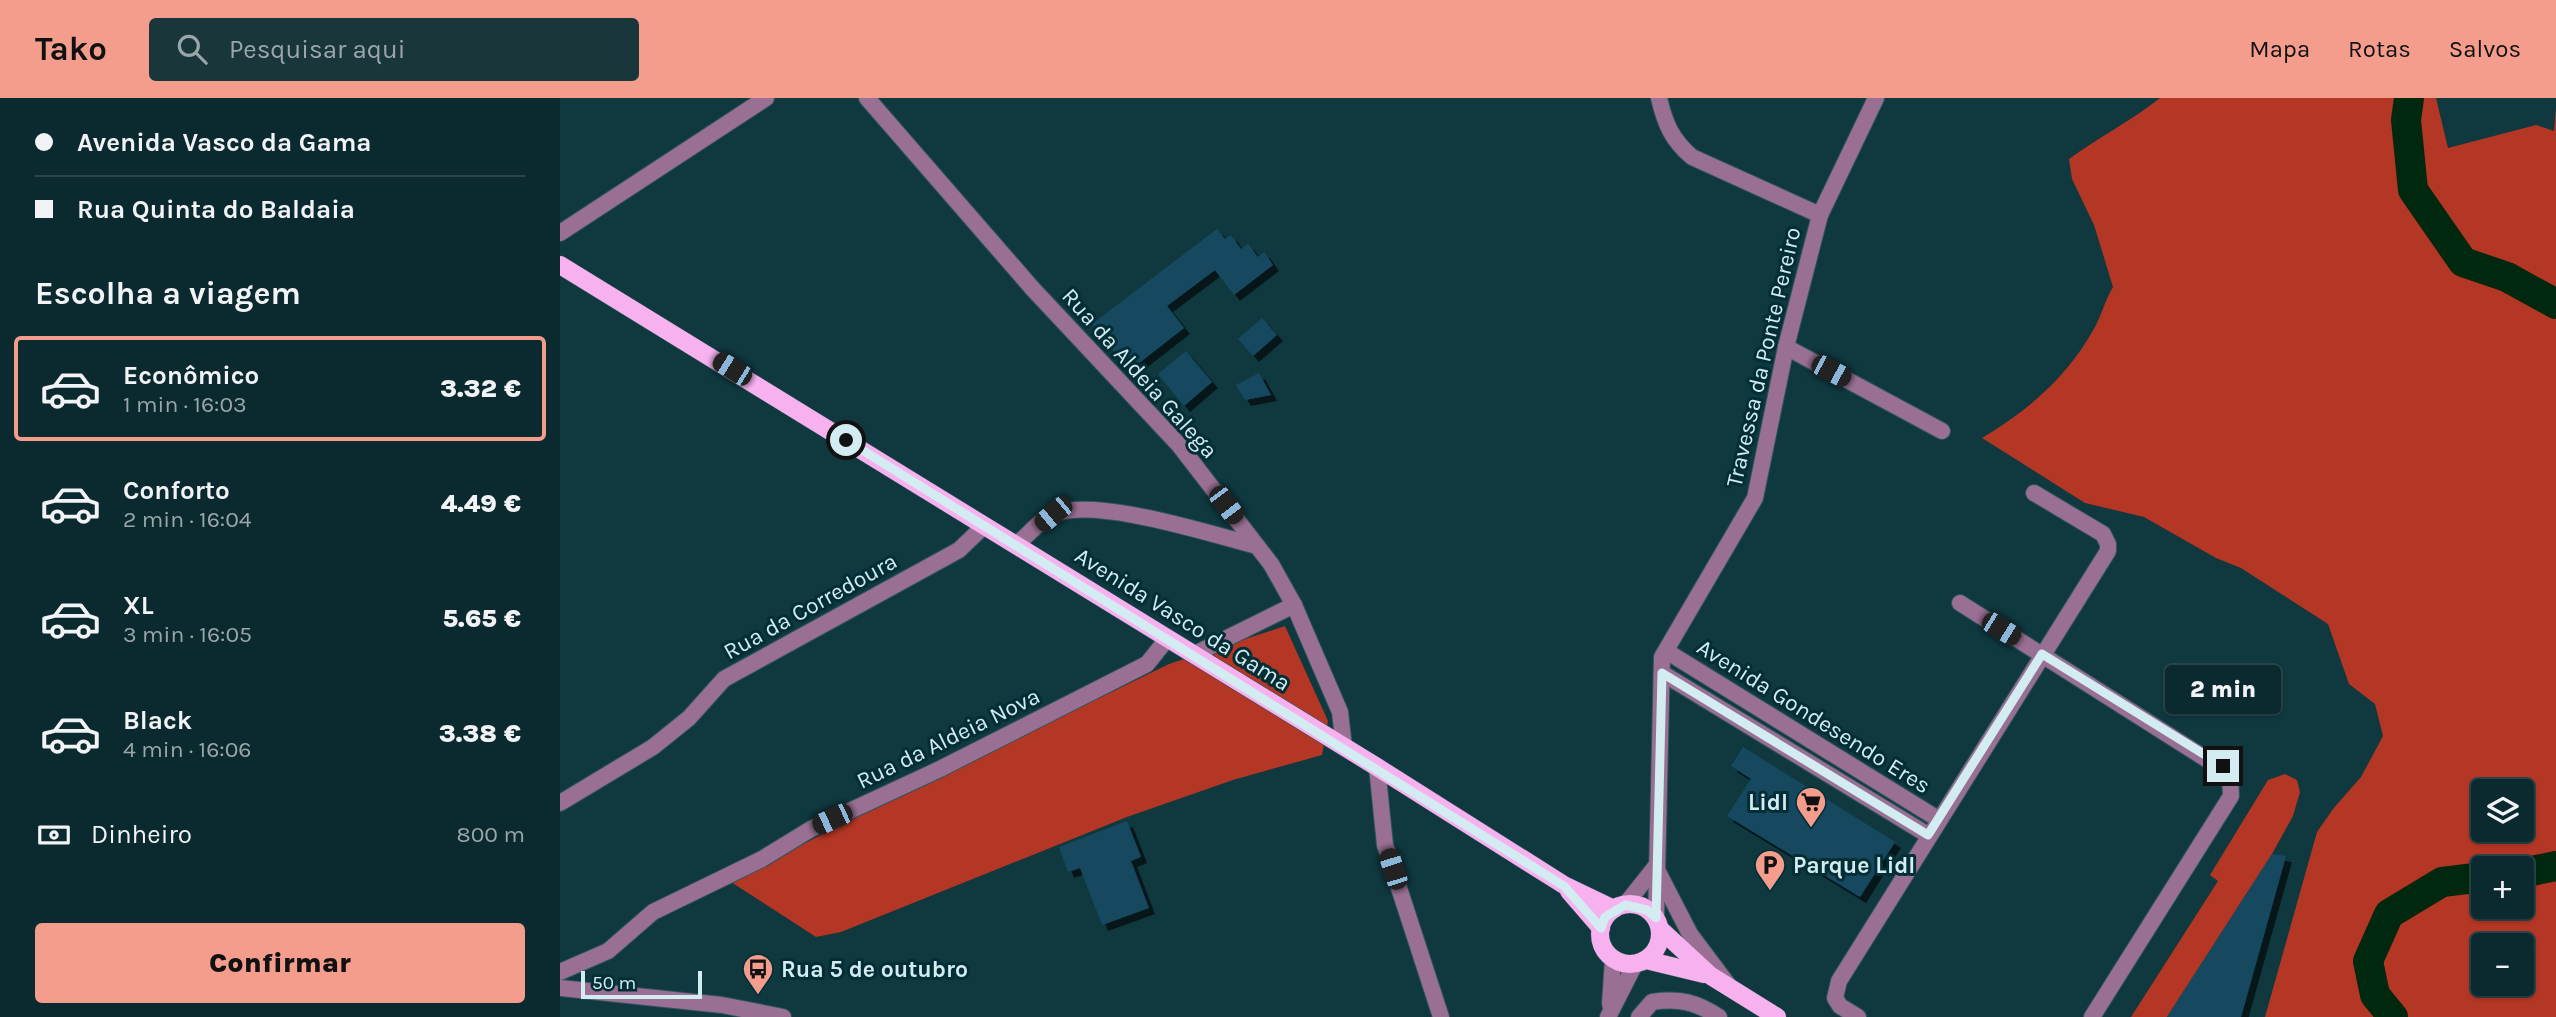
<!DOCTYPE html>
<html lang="pt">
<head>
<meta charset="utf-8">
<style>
  :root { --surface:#0b2a2f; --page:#19363b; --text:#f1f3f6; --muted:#9aa7aa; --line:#2b464b; --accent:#f49d8d }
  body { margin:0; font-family:Karla,sans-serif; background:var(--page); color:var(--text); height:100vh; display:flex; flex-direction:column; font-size:26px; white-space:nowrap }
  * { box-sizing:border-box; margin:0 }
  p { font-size:23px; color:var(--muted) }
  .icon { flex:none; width:38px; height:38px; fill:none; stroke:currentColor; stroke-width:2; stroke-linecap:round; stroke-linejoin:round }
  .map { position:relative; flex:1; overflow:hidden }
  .drawer { display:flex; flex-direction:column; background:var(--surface); width:560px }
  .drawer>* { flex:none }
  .banner { display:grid; align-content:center; height:154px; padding:0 35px; background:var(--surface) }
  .fabs { position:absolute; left:1911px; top:681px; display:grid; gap:14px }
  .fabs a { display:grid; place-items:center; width:63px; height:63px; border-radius:7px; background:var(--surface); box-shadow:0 2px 5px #0004,0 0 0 2px var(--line); font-size:35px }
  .scale { position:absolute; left:21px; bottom:18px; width:121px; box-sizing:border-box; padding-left:7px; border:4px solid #d2ecf1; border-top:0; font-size:19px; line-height:24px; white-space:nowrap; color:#d2ecf1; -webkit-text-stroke:5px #032e35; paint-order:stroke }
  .end { position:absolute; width:32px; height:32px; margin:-16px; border:9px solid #d2ecf1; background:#111; box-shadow:0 0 0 4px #111 }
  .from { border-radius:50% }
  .bubble { position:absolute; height:49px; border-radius:7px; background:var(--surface); box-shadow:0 2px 5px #0004,0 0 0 2px var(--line); font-size:23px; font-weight:800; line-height:49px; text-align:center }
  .car { position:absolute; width:21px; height:42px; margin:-21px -10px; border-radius:9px; box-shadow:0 0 5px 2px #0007; background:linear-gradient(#222 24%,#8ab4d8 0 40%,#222 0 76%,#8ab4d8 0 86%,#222 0) }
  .banner b { display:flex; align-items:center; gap:24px; height:66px; font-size:26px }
  .banner b+b { border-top:2px solid var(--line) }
  .banner i { width:18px; height:18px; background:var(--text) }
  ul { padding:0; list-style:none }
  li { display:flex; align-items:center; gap:21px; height:105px; margin:0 14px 10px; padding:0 21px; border:4px solid transparent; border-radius:7px }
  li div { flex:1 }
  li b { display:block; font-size:26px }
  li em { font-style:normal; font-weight:800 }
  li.current { border-color:var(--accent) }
  li>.icon { width:63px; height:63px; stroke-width:1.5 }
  h2 { padding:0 35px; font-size:32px; line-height:84px }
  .pay { display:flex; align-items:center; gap:18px; height:77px; padding:0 35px; font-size:26px }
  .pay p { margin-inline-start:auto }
  .button { display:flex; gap:14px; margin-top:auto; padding:14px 35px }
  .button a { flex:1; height:80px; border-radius:7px; background:var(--accent); color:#111; font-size:28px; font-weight:800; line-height:80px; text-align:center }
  header { display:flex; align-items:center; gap:42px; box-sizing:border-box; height:98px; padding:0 35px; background:var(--accent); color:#111 }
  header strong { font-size:33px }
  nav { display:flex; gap:38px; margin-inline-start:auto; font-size:24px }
  .search { width:490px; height:63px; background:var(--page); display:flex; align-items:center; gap:18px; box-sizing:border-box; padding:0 24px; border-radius:7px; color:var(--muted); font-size:26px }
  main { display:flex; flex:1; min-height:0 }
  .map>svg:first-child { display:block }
</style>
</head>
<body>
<header>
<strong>Tako</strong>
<div class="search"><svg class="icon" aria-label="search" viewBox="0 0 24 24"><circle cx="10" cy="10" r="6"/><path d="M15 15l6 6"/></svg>Pesquisar aqui</div>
<nav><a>Mapa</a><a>Rotas</a><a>Salvos</a></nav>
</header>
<main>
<section class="drawer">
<div class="banner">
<b><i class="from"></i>Avenida Vasco da Gama</b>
<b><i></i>Rua Quinta do Baldaia</b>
</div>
<h2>Escolha a viagem</h2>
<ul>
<li class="current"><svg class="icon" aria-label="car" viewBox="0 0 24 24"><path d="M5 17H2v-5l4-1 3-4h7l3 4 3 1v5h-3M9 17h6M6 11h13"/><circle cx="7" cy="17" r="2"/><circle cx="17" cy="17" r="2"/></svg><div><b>Econômico</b><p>1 min · 16:03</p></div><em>3.32 €</em></li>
<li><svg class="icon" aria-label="car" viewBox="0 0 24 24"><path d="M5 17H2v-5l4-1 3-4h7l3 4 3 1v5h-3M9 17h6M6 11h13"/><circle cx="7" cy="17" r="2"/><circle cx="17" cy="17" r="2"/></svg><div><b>Conforto</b><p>2 min · 16:04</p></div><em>4.49 €</em></li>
<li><svg class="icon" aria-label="car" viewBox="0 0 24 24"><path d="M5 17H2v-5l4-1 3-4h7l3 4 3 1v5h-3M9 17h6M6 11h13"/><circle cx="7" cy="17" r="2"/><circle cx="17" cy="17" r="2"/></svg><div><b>XL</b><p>3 min · 16:05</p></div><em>5.65 €</em></li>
<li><svg class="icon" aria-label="car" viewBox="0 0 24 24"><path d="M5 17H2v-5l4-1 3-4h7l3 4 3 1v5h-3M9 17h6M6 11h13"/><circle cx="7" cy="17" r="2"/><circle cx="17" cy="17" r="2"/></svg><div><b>Black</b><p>4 min · 16:06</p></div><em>3.38 €</em></li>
</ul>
<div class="pay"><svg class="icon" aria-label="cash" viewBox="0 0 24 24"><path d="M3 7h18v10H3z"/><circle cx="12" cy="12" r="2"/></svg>Dinheiro<p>800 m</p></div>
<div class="button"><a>Confirmar</a></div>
</section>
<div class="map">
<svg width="1996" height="919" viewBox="0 0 1996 919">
  <defs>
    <filter id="shadow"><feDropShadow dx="6" dy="6" stdDeviation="0" flood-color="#0009"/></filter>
  </defs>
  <rect width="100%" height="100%" fill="#0f383f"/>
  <!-- forest -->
  <g fill="#b43624" fill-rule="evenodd">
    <path d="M1600,0h276l12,50 88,-23 18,6 2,-23v909h-291l52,-185 16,-23 28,-32 22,-41 -8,-32 -26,-20 -21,-60 -87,-56 -25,-10 -72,-41 -59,-14 -103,-65c47,-28 86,-62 113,-111 7,-13 10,-27 18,-40l-19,-62 -22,-46 -3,-20c30,-22 62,-38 91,-61zM1962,693v39h-39v-39zM1962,770v38h-39v-38zM1962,847v39h-39v-39z"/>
    <path d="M725,528l43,95 -6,34 -89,25 -106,37 -286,115 -25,5 -85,-55 136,-71 302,-147z"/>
    <path d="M1725,676l12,6 3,12 -7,24 -21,38 -105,163h-36l87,-136 -8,-6 58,-95z"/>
  </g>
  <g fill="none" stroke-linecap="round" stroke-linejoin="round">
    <!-- river -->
    <g stroke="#00280e" stroke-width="30">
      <path d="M1849,0l-3,22 7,70 50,72 44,15 49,27"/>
      <path d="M1962,775l34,-7"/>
      <path d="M1833,919l-18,-22 -7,-34 21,-47 53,-32 41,-5"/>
    </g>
  </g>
  <!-- building -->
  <g fill="#154a60" filter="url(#shadow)">
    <path d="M657,131l8,10 6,-4 10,14 7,-5 10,13 6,-5 9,13 -39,30 -19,-25 -48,36 17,22 -55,43 -37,-47z"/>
    <path d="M702,220l15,17 -24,21 -15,-17z"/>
    <path d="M626,253l26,31 -28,24 -26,-32z"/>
    <path d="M699,275l12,22 -26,5 -9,-15z"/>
    <path d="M1183,649l152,95 -35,55 -133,-81 24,-37 -20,-13z"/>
    <path d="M567,723l14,36 -10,4 18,47 -47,17 -22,-57 -12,4 -9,-25z"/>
    <path d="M1712,756l14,2 -45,161h-74z"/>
  </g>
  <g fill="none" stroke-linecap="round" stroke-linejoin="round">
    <!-- minor casing -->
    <g stroke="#2e555b" stroke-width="18">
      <g id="minor">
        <path d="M307,0l165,190 147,157 92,119 23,41 46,107 4,35"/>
        <path d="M1099,0c6,26 13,42 33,59l128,58"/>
        <path d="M0,135l206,-135"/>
        <path d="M1226,249l156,84"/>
        <path d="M456,447c11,-9 25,-26 38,-31 43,-17 156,20 203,32"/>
        <path d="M1400,505l270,171 1,22 -139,221"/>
        <path d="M1106,553l272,168"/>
        <path d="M633,557l101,-50"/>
        <path d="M1102,575l266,162"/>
        <path d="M817,669l8,78 56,172"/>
        <path d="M0,705l93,-56 36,-29 35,-39 235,-129 25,-24"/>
        <path d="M1098,774l32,62 39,52"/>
        <path d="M1065,807l31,-39"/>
        <path d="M1096,820l6,-261 93,-159 31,-151 34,-132 56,-117"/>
        <path d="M0,874l48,-21 45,-39 109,-53 49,-30 129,-60 207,-105 20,-25"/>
        <path d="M0,890l162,17 61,12"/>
        <path d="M1050,906l3,-45"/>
        <path d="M1048,919l27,-53"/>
        <path d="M1079,919l13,-15c28,-4 44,0 67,15"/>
        <path d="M1298,919l-18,-11 -5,-8 4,-17 269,-430v-7l-5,-10 -69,-41"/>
      </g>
    </g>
    <!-- major casing -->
    <g stroke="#2e555b" stroke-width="19">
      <g id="major">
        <path d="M0,167l817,502 187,118 50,24"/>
        <path d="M1009,793l32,37"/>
        <circle cx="1070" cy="836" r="30"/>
        <path d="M1100,831l51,47 66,41"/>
        <path d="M1086,862l58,14"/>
      </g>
    </g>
    <!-- minor -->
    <use href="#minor" stroke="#996f93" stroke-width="16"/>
    <!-- major -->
    <use href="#major" stroke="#f7b1ee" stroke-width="18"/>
  </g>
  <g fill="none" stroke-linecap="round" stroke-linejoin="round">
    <!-- route -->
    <path stroke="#d2ecf1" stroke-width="9" d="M286,342l718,446 37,42 4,-11 20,-12 22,5 9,8 6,-245 266,162 114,-181 181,112"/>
  </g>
  <!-- icons -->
  <defs>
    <g id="supermarket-pin" transform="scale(1.575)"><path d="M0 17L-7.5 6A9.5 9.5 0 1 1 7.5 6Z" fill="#f49d8d" stroke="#032e35"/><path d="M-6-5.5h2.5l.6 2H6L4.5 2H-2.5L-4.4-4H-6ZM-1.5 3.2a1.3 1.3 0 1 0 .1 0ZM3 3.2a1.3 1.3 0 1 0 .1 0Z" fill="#111"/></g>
    <g id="parking-pin" transform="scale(1.575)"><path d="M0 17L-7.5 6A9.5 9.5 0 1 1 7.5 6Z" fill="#f49d8d" stroke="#032e35"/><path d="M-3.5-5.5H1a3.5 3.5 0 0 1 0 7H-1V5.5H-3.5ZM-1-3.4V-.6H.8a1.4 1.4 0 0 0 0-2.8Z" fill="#111"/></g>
    <g id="bus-pin" transform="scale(1.575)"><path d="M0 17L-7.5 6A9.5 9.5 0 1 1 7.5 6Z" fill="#f49d8d" stroke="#032e35"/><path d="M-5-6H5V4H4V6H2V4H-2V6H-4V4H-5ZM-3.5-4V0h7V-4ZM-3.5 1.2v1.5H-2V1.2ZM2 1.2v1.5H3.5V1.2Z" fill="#111"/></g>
  </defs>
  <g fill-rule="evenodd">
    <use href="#supermarket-pin" x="1251" y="704"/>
    <use href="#parking-pin" x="1210" y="767"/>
    <use href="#bus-pin" x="198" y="871"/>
  </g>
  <g text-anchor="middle" stroke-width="6" stroke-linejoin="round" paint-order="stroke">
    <!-- street labels -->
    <g font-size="23" fill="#d2ecf1" stroke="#032e35">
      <text transform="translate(1203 259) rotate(-77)" y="8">Travessa da Ponte Pereiro</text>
      <text transform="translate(580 275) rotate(48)" y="8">Rua da Aldeia Galega</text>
      <text transform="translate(250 508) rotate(-29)" y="8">Rua da Corredoura</text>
      <text transform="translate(623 521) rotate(32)" y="8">Avenida Vasco da Gama</text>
      <text transform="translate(1254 618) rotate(32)" y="8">Avenida Gondesendo Eres</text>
      <text transform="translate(388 640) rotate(-26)" y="8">Rua da Aldeia Nova</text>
    </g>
    <!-- poi labels -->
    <g font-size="23" font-weight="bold" fill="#d2ecf1" stroke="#032e35" text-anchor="start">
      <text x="1228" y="712" text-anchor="end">Lidl</text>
      <text x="1233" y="775">Parque Lidl</text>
      <text x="221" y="879">Rua 5 de outubro</text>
    </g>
  </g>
</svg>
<div class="fabs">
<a><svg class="icon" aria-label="layers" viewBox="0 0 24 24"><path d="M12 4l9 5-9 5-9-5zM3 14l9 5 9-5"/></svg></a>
<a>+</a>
<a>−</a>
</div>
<div class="scale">50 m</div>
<i class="end from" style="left:286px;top:342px"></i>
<i class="end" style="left:1663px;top:668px"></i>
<div class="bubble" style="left:1605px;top:567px;width:116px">2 min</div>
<i class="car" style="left:172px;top:271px;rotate:302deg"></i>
<i class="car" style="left:1271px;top:273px;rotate:118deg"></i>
<i class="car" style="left:666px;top:407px;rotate:143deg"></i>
<i class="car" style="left:493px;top:416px;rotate:230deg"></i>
<i class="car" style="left:1441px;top:531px;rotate:122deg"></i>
<i class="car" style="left:272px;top:721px;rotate:245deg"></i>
<i class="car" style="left:833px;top:771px;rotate:342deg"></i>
</div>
</main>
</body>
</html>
